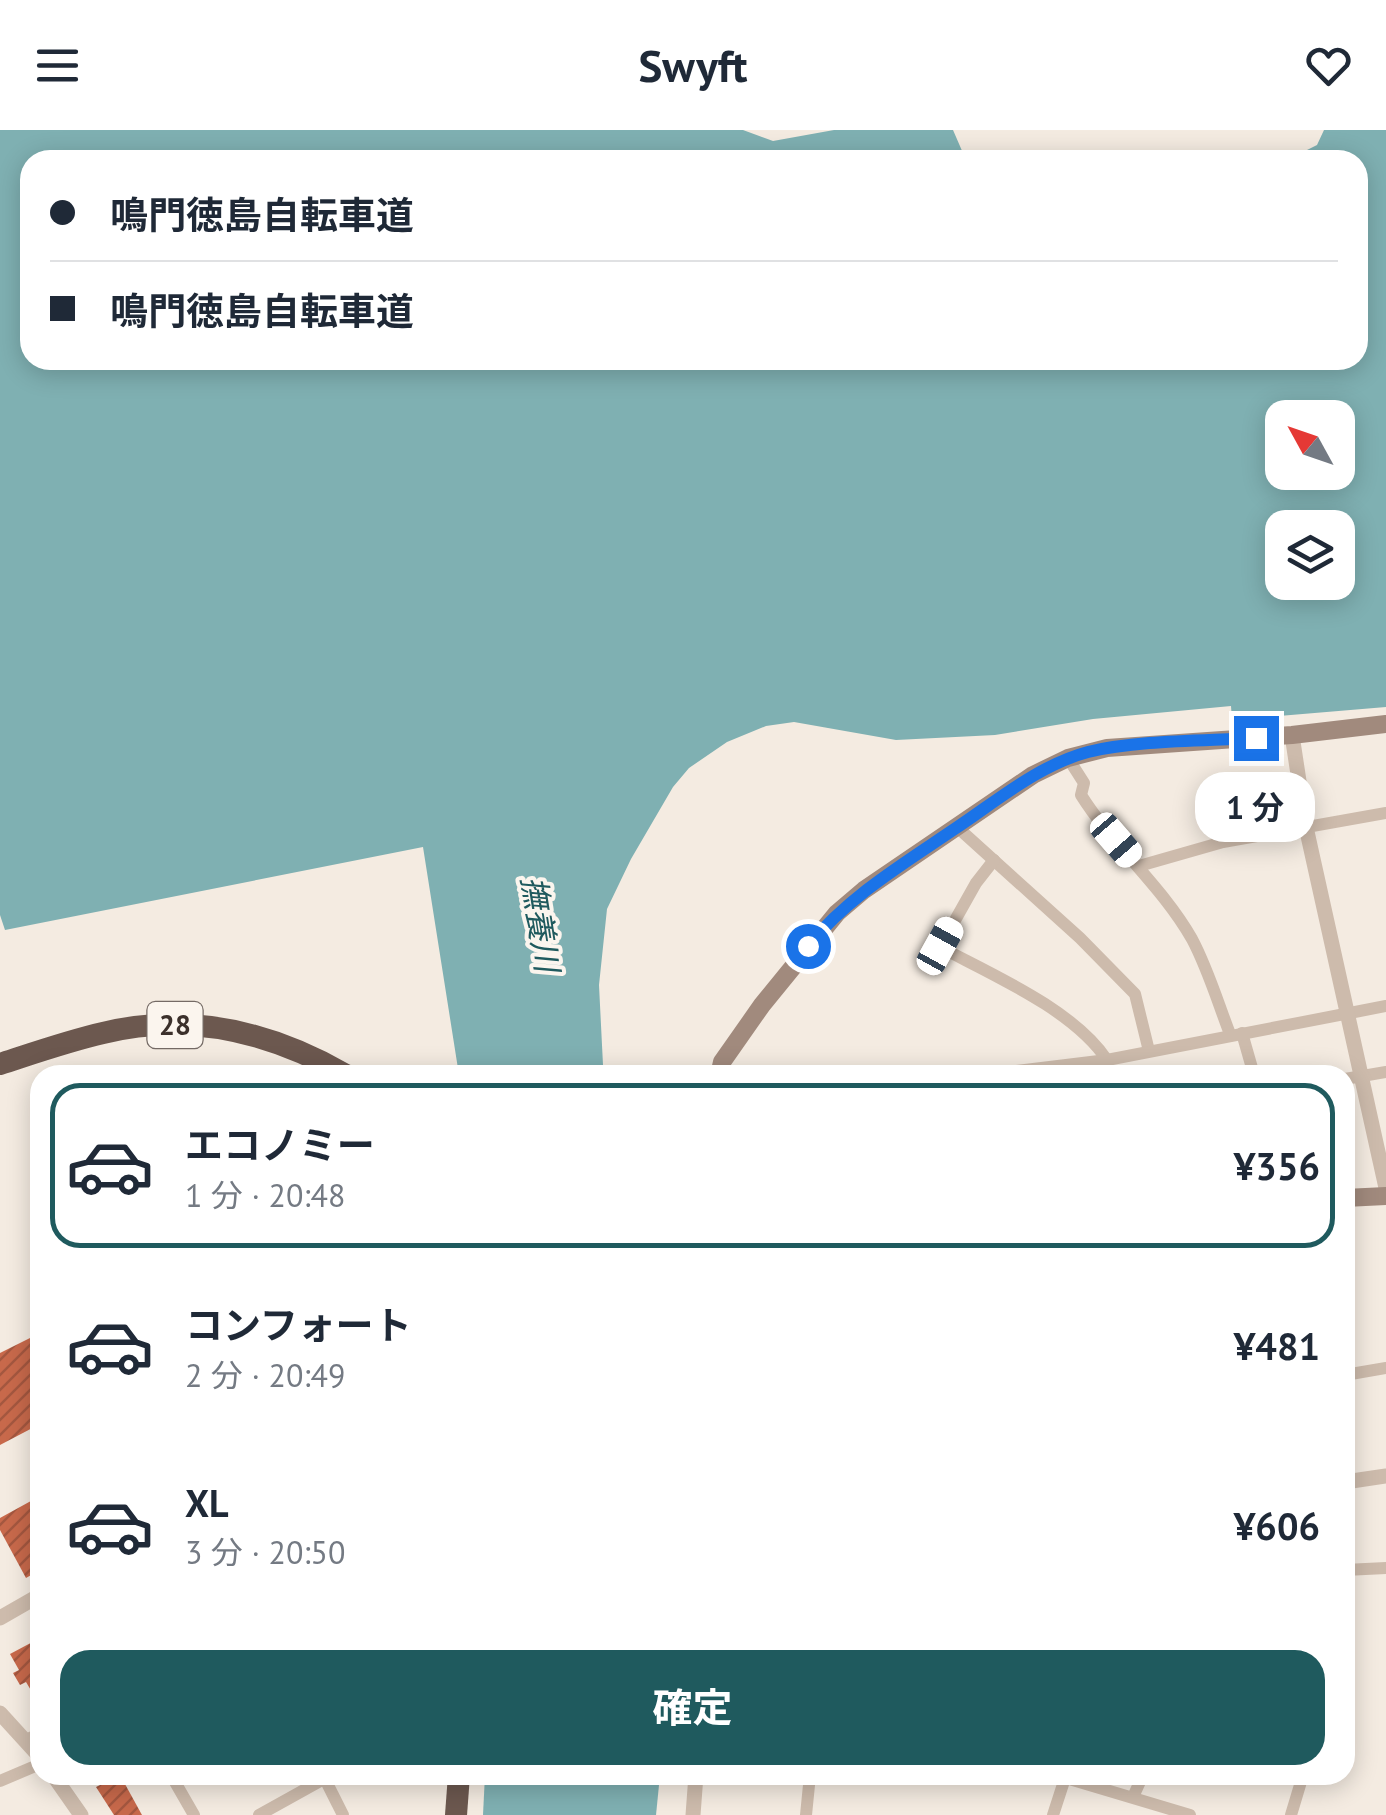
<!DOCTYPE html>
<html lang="ja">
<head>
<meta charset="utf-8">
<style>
  :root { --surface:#fff; --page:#f2f2f3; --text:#1f2937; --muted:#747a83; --line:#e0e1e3; --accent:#1f5a5e }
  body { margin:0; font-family:"PT Sans","Noto Sans JP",sans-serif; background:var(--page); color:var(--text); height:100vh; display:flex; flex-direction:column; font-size:38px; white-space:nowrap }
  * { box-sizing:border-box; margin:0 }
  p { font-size:32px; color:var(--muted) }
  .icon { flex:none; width:55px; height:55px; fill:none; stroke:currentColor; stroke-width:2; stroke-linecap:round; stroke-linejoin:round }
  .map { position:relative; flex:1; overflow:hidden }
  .drawer { position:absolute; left:30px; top:935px; width:1325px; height:720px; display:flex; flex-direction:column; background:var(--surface); border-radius:30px; box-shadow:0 5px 25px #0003 }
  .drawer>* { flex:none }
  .top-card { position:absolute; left:20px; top:20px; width:1348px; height:220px; border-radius:30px; box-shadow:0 5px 25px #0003; display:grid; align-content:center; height:220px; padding:0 30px; background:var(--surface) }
  .needle { width:65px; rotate:310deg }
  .buttons { position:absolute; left:1265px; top:270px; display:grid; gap:20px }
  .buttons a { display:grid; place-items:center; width:90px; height:90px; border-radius:20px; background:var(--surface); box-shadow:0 5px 25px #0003; font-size:50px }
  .end { position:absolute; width:45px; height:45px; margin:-22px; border:12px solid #1a73e8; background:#fff; box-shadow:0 0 0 5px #fff }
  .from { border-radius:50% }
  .bubble { position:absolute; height:70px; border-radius:30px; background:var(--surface); box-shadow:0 5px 25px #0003; font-size:32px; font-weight:700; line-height:70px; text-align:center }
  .car { position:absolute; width:30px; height:60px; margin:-30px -15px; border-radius:12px; box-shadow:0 0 8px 2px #0007; background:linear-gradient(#fff 24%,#345 0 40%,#fff 0 76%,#345 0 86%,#fff 0) }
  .top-card b { display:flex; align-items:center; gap:35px; height:95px; font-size:38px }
  .top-card b+b { border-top:2px solid var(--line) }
  .top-card i { width:25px; height:25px; background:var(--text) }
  ul { padding:18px 0 0; list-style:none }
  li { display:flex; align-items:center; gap:30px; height:165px; margin:0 20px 15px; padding:0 10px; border:5px solid transparent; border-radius:30px }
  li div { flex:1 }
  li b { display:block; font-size:38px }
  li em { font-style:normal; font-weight:700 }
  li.current { border-color:var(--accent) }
  li>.icon { width:90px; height:90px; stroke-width:1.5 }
  .primary-button { display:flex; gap:20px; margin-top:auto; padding:20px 30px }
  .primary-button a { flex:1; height:115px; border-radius:30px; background:var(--accent); color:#fff; font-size:40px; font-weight:700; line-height:115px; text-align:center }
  header { display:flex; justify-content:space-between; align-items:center; height:130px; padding:0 30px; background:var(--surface); font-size:45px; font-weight:700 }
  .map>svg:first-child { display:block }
</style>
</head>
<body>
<header><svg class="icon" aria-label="menu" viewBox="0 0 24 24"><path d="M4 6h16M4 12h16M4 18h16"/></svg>Swyft<svg class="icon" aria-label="heart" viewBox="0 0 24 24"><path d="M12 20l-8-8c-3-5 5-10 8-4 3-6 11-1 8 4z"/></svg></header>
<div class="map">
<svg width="1386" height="1685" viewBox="0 0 1386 1685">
  <defs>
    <pattern id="building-hatch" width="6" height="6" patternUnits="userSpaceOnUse" patternTransform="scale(2.5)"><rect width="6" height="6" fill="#c8694b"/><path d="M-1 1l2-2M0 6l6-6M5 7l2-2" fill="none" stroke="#a4573f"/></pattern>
  </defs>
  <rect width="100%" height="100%" fill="#f4ebe1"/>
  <!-- water -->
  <g fill="#7fb0b2" fill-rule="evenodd">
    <path d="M0,0h743l30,11 61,-11h119l13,30h-936v200h1328v-200h-71l30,-15 7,-15h62v577l-154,13 -1,-14 -138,13 -98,16 -99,5 -102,-18 -28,4 -39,16 -38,26 -16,19 -42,72 -24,50 -8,76 4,80 -23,1 1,9h-122l-36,-228 -418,83 -5,-15zM1282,288h56v54h-56zM1282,398h56v54h-56z"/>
    <path d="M485,1645h175l-4,40h-173z"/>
  </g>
  <!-- building -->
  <g fill="url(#building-hatch)">
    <path d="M40,1203v91l-40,21v-92z"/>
    <path d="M40,1366v74l-14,8 -26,-48v-12z"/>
    <path d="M40,1508v49l-8,5 -6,-10 -6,3 -7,-12 6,-3 -9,-16z"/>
    <path d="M120,1645l22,40h-28l-18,-28z"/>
  </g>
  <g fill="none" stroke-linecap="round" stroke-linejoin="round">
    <!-- minor -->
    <g stroke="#cdbbac" stroke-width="12">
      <path d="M1068,628l16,25 -3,12c32,51 81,91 111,144 16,30 26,64 38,95"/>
      <path d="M957,697l123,111 55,56 14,57"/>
      <path d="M994,730l-18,23 -36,64c53,28 134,63 167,113"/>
      <path d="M1139,736l84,-24 163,-29"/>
      <path d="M1242,903l12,42"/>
      <path d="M983,945l124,-15 279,-54"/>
      <path d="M1345,949l41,-7"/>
      <path d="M1345,1245l41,-7"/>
      <path d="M1345,1440l41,-2"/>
      <path d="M26,1610l14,-7"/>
      <path d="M171,1645l23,40"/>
      <path d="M1045,1645l21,3 124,37"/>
      <path d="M325,1649l18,36"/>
      <path d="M0,1651l40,-17"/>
      <path d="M1133,1667l10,-22"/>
      <path d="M259,1685l72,-40"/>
      <path d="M806,1685l4,-40"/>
      <path d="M1053,1685l13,-40"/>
      <path d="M1291,1685l12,-40"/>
    </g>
    <!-- tertiary -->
    <g stroke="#cdbbac" stroke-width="15">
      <path d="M1292,605l14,92 80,361"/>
      <path d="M1345,1352l41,-6"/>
      <path d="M0,1488l40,-23"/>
      <path d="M0,1583l40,44"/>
      <path d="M53,1645l28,40"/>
      <path d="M693,1685l3,-40"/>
    </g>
    <!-- secondary -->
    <g stroke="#a18a7d" stroke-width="18">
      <path d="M719,945l3,-13 40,-57 75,-92 27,-23 169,-115 35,-17 39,-10 185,-13 94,-11"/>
      <path d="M1345,1068l41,-2"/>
    </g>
    <!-- trunk -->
    <g stroke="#6c584f" stroke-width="22">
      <path d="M0,934c34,-11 68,-23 103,-31 85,-21 168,-1 243,42"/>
      <path d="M456,1685l3,-40"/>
    </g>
  </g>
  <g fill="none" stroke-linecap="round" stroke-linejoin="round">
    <!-- route -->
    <path stroke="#1a73e8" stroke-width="12" d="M808,816c41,-50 95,-82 148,-118 42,-28 83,-63 132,-76 49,-12 116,-11 168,-14"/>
  </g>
  <g text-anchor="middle" stroke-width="8" stroke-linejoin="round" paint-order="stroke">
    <!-- shield labels -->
    <rect fill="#fbf5ee" stroke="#756b66" stroke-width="2.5" x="147.5" y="872" width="55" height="46" rx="8"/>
    <g font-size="28" font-weight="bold" fill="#3b302b">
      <text x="175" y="905">28</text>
    </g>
    <!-- water labels -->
    <g font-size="32" font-style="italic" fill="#1f5a5e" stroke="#fbf5ee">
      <text transform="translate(540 794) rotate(81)" y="11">撫養川</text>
    </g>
  </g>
</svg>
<div class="buttons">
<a><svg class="needle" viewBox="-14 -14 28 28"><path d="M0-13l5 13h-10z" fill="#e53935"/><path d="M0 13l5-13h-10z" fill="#747a83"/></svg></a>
<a><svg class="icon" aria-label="layers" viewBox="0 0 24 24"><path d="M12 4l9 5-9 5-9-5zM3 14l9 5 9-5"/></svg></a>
</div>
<i class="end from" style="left:808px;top:816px"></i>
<i class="end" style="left:1256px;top:608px"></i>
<div class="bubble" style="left:1195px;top:642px;width:120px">1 分</div>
<i class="car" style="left:1116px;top:710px;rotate:139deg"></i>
<i class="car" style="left:940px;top:816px;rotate:29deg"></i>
<div class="top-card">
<b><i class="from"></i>鳴門徳島自転車道</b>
<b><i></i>鳴門徳島自転車道</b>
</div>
<section class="drawer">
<ul>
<li class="current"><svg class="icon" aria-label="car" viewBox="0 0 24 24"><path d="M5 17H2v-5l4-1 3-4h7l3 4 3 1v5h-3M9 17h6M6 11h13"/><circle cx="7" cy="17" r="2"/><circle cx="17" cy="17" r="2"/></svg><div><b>エコノミー</b><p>1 分 · 20:48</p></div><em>¥356</em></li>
<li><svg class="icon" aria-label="car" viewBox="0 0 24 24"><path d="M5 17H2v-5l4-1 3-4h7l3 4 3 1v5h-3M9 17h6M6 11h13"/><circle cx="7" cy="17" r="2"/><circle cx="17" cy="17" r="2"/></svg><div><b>コンフォート</b><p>2 分 · 20:49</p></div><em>¥481</em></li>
<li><svg class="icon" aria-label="car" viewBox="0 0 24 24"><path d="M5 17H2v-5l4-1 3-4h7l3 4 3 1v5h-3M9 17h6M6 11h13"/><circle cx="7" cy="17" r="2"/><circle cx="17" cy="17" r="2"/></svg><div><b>XL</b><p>3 分 · 20:50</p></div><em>¥606</em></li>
</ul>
<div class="primary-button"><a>確定</a></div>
</section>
</div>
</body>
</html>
